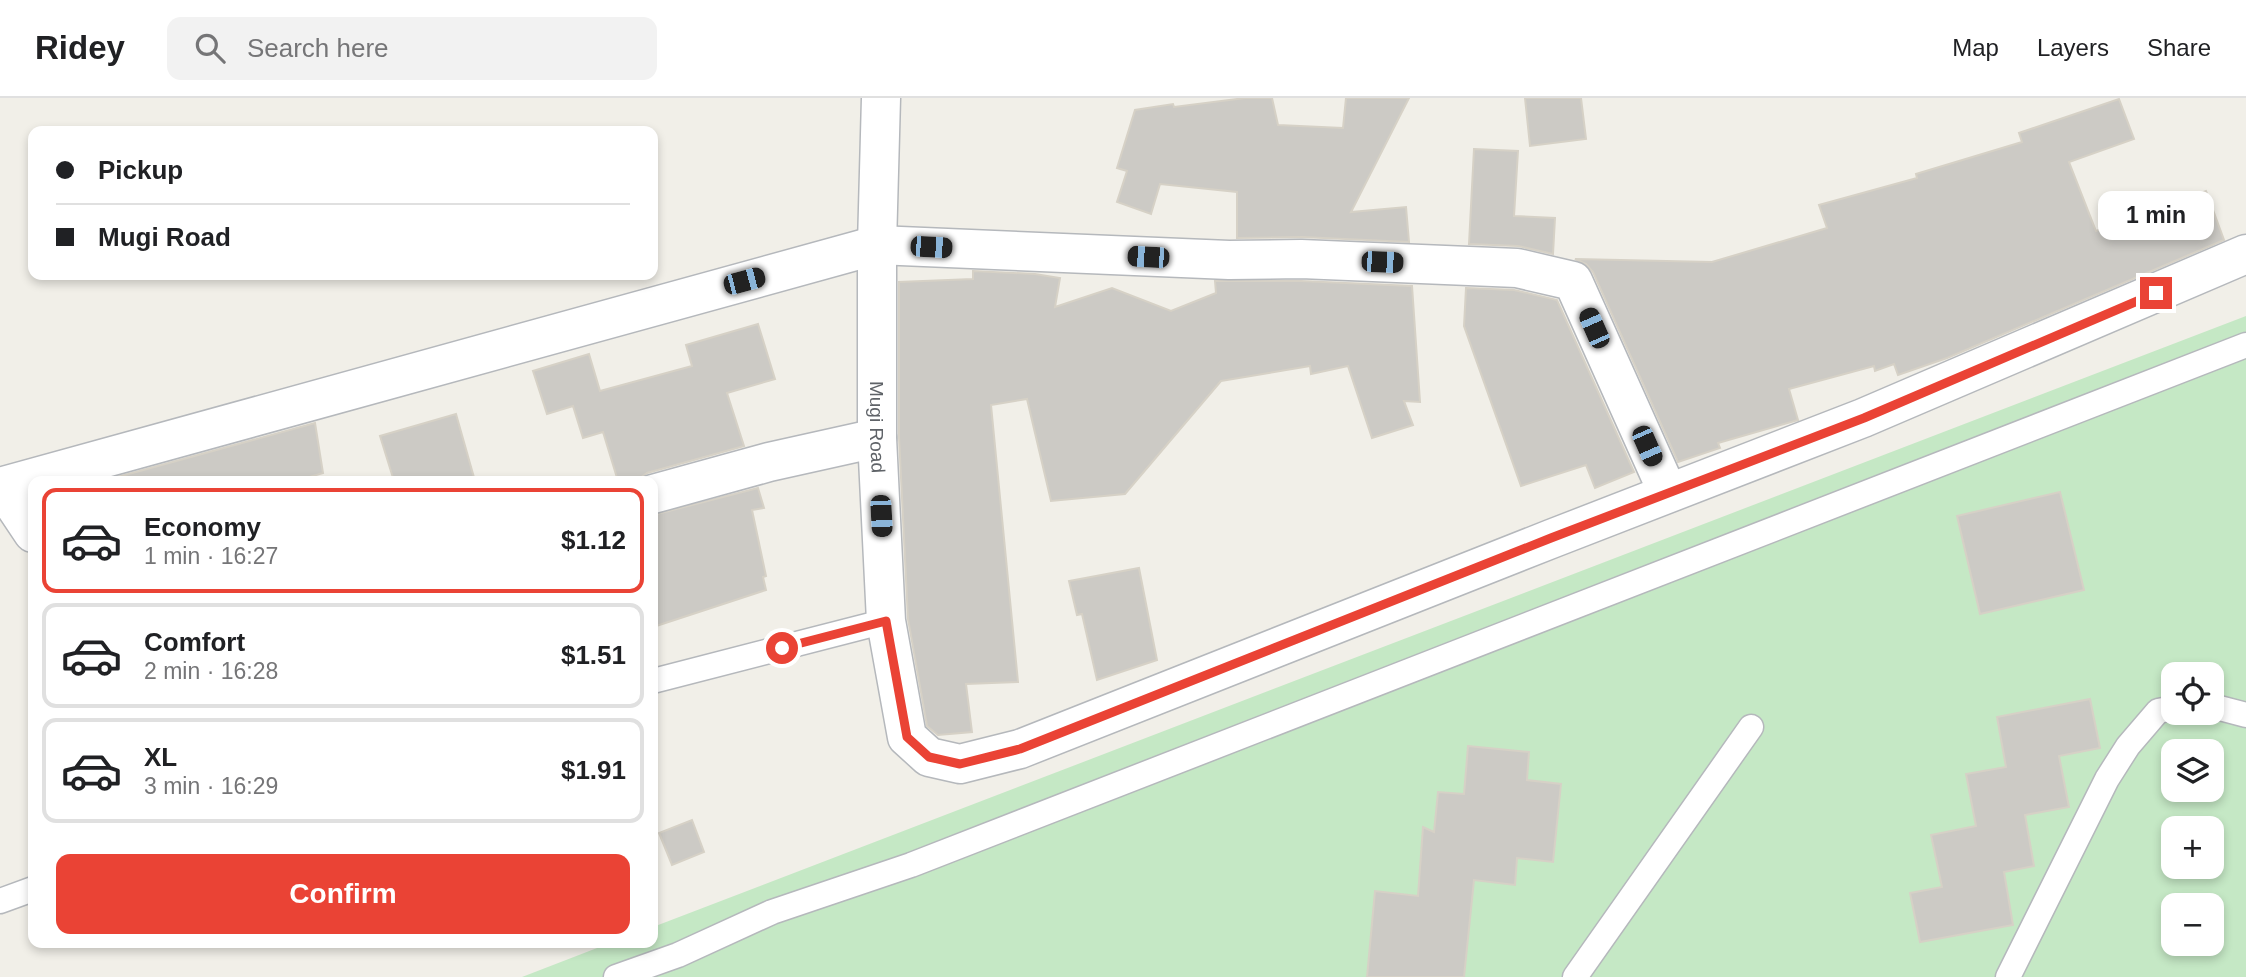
<!DOCTYPE html>
<html lang="en">
<head>
<meta charset="utf-8">
<style>
  :root { --surface:#fff; --page:#f2f2f2; --text:#202124; --muted:#757577; --line:#e0e0e0; --accent:#ea4335 }
  body { margin:0; font-family:Arial,sans-serif; background:var(--page); color:var(--text); height:100vh; display:flex; flex-direction:column; font-size:26px; white-space:nowrap }
  * { box-sizing:border-box; margin:0 }
  p { font-size:23px; color:var(--muted) }
  .icon { flex:none; width:38px; height:38px; fill:none; stroke:currentColor; stroke-width:2; stroke-linecap:round; stroke-linejoin:round }
  .map { position:relative; flex:1; overflow:hidden }
  .drawer { position:absolute; left:28px; top:378px; width:630px; height:472px; display:flex; flex-direction:column; background:var(--surface); border-radius:14px; box-shadow:0 4px 10px #0003 }
  .drawer>* { flex:none }
  .banner { position:absolute; left:28px; top:28px; width:630px; height:154px; border-radius:14px; box-shadow:0 4px 10px #0003; display:grid; align-content:center; height:154px; padding:0 28px; background:var(--surface) }
  .controls { position:absolute; left:2161px; top:564px; display:grid; gap:14px }
  .controls a { display:grid; place-items:center; width:63px; height:63px; border-radius:14px; background:var(--surface); box-shadow:0 4px 10px #0003; font-size:35px }
  .end { position:absolute; width:32px; height:32px; margin:-16px; border:9px solid #ea4335; background:#fff; box-shadow:0 0 0 4px #fff }
  .from { border-radius:50% }
  .bubble { position:absolute; height:49px; border-radius:14px; background:var(--surface); box-shadow:0 4px 10px #0003; font-size:23px; font-weight:700; line-height:49px; text-align:center }
  .car { position:absolute; width:21px; height:42px; margin:-21px -10px; border-radius:9px; box-shadow:0 0 5px 2px #0007; background:linear-gradient(#222 24%,#8ab4d8 0 40%,#222 0 76%,#8ab4d8 0 86%,#222 0) }
  .banner b { display:flex; align-items:center; gap:24px; height:66px; font-size:26px }
  .banner b+b { border-top:2px solid var(--line) }
  .banner i { width:18px; height:18px; background:var(--text) }
  ul { padding:12px 0 0; list-style:none }
  li { display:flex; align-items:center; gap:21px; height:105px; margin:0 14px 10px; padding:0 14px; border:4px solid var(--line); border-radius:14px }
  li div { flex:1 }
  li b { display:block; font-size:26px }
  li em { font-style:normal; font-weight:700 }
  li.selected { border-color:var(--accent) }
  li>.icon { width:63px; height:63px; stroke-width:1.5 }
  .action { display:flex; gap:14px; margin-top:auto; padding:14px 28px }
  .action a { flex:1; height:80px; border-radius:14px; background:var(--accent); color:#fff; font-size:28px; font-weight:700; line-height:80px; text-align:center }
  header { display:flex; align-items:center; gap:42px; box-sizing:border-box; height:98px; padding:0 35px; background:var(--surface); border-bottom:2px solid var(--line) }
  header strong { font-size:33px }
  nav { display:flex; gap:38px; margin-inline-start:auto; font-size:24px }
  .search { width:490px; height:63px; background:var(--page); display:flex; align-items:center; gap:18px; box-sizing:border-box; padding:0 24px; border-radius:14px; color:var(--muted); font-size:26px }
  .map>svg:first-child { display:block }
</style>
</head>
<body>
<header>
<strong>Ridey</strong>
<div class="search"><svg class="icon" aria-label="search" viewBox="0 0 24 24"><circle cx="10" cy="10" r="6"/><path d="M15 15l6 6"/></svg>Search here</div>
<nav><a>Map</a><a>Layers</a><a>Share</a></nav>
</header>
<div class="map">
<svg width="2246" height="879" viewBox="0 0 2246 879">
  <rect width="100%" height="100%" fill="#f1efe8"/>
  <!-- green -->
  <path fill="#c5e8c5" fill-rule="evenodd" d="M2246,218v661h-1724l88,-34h43v-16zM2174,576h38v38h-38zM2174,653h38v38h-38zM2174,730h38v38h-38zM2174,807h38v38h-38z"/>
  <!-- building -->
  <g fill="#cccac5" stroke="#d6d1c6" stroke-width="2">
    <path d="M1245,0h27l6,27 65,3 3,-30h63l-58,114 55,-5 3,35 -107,-5 -65,1v-46l-77,-8 -9,30 -34,-12 10,-31 -10,-3 18,-58 38,-6 1,3z"/>
    <path d="M1525,0h56l5,41 -56,7z"/>
    <path d="M2119,1l15,40 -65,23 27,69 110,-40 18,49 -277,118 -49,17 -4,-11 -19,7 -1,-5 -85,23 9,31 -80,23 2,5 -42,14 -85,-190 -7,-8 -11,-5 137,3 115,-34 -8,-23 98,-27 -1,-4 106,-32 -3,-9z"/>
    <path d="M1474,51l44,2 -4,65 41,2 -2,36 -35,-8 -49,-2z"/>
    <path d="M973,173l62,3 25,4 -5,29 57,-19 59,23 45,-18 -1,-12h86l111,5 8,116 -16,-1 9,24 -41,13 -24,-72 -37,8 -1,-8 -89,15 -96,113 -74,7 -24,-102 -36,6 27,277 -52,2 6,48 -34,3 -11,-9 -19,-107 -9,-182v-155l74,-3z"/>
    <path d="M1466,190l48,2 43,10 77,172 -39,16 -9,-23 -65,21 -57,-160z"/>
    <path d="M758,226l17,55 -48,14 17,53 -97,27 -11,8h-18l-15,-49 -20,6 -10,-32 -26,8 -14,-43 56,-17 11,37 92,-25 -6,-21z"/>
    <path d="M456,316l19,67h-81l-14,-45z"/>
    <path d="M315,325l8,50 -27,8h-193z"/>
    <path d="M758,390l6,20 -12,2 14,66 -3,1 3,13 -113,37v-112z"/>
    <path d="M2060,394l24,98 -104,24 -23,-98z"/>
    <path d="M1139,470l18,92 -60,20 -15,-66 -5,1 -8,-34z"/>
    <path d="M2090,601l10,49 -41,8 10,51 -44,8 9,51 -30,6 9,53 -93,17 -10,-49 32,-6 -11,-52 45,-9 -10,-52 40,-7 -9,-50z"/>
    <path d="M1468,648l61,6 -2,28 34,4 -8,78 -36,-4 -2,27 -41,-5 -10,97h-97l8,-86 43,5 5,-69 11,5 4,-40 26,2z"/>
    <path d="M692,722l12,32 -32,13 -13,-32z"/>
  </g>
  <g fill="none" stroke-linecap="round" stroke-linejoin="round">
    <!-- lane casing -->
    <g stroke="#b5b8bc" stroke-width="27">
      <g id="lane">
        <path d="M653,583l233,-60"/>
        <path d="M2212,608l34,9"/>
        <path d="M0,803l33,-12"/>
        <path d="M616,879l62,-22 94,-43 139,-47 1335,-520"/>
        <path d="M1575,879l176,-250"/>
        <path d="M2008,879l99,-198 21,-33 30,-35 16,-3"/>
      </g>
    </g>
    <!-- street casing -->
    <g stroke="#b5b8bc" stroke-width="41">
      <g id="street">
        <path id="s1" d="M881,0l-4,147v193l9,183 21,116 22,20 31,7 60,-15 531,-210 312,-121 383,-164"/>
        <path d="M0,389l877,-242 352,15 72,-1 216,9 56,13 95,212"/>
        <path d="M653,396l116,-32 108,-24"/>
        <path d="M0,399l13,6 20,30"/>
      </g>
    </g>
    <!-- lane -->
    <use href="#lane" stroke="#fff" stroke-width="24"/>
    <!-- street -->
    <use href="#street" stroke="#fff" stroke-width="38"/>
  </g>
  <g fill="none" stroke-linecap="round" stroke-linejoin="round">
    <!-- route -->
    <path stroke="#ea4335" stroke-width="9" d="M782,550l104,-27 21,116 22,20 31,7 60,-15 531,-211 313,-120 292,-125"/>
  </g>
  <g text-anchor="middle" stroke-width="5" stroke-linejoin="round" paint-order="stroke">
    <!-- street labels -->
    <g font-size="19" fill="#5f6368" stroke="#fff">
      <text dy="7" stroke="none"><textPath href="#s1" startOffset="329">Mugi Road</textPath></text>
    </g>
  </g>
</svg>
<div class="controls">
<a><svg class="icon" aria-label="locate" viewBox="0 0 24 24"><circle cx="12" cy="12" r="6"/><path d="M12 2v4M12 18v4M2 12h4M18 12h4"/></svg></a>
<a><svg class="icon" aria-label="layers" viewBox="0 0 24 24"><path d="M12 4l9 5-9 5-9-5zM3 14l9 5 9-5"/></svg></a>
<a>+</a>
<a>−</a>
</div>
<i class="end from" style="left:782px;top:550px"></i>
<i class="end" style="left:2156px;top:195px"></i>
<div class="bubble" style="left:2098px;top:93px;width:116px">1 min</div>
<i class="car" style="left:931px;top:149px;rotate:93deg"></i>
<i class="car" style="left:1148px;top:159px;rotate:273deg"></i>
<i class="car" style="left:1382px;top:164px;rotate:92deg"></i>
<i class="car" style="left:744px;top:183px;rotate:75deg"></i>
<i class="car" style="left:1594px;top:230px;rotate:336deg"></i>
<i class="car" style="left:1647px;top:348px;rotate:156deg"></i>
<i class="car" style="left:881px;top:418px;rotate:177deg"></i>
<div class="banner">
<b><i class="from"></i>Pickup</b>
<b><i></i>Mugi Road</b>
</div>
<section class="drawer">
<ul>
<li class="selected"><svg class="icon" aria-label="car" viewBox="0 0 24 24"><path d="M5 17H2v-5l4-1 3-4h7l3 4 3 1v5h-3M9 17h6M6 11h13"/><circle cx="7" cy="17" r="2"/><circle cx="17" cy="17" r="2"/></svg><div><b>Economy</b><p>1 min · 16:27</p></div><em>$1.12</em></li>
<li><svg class="icon" aria-label="car" viewBox="0 0 24 24"><path d="M5 17H2v-5l4-1 3-4h7l3 4 3 1v5h-3M9 17h6M6 11h13"/><circle cx="7" cy="17" r="2"/><circle cx="17" cy="17" r="2"/></svg><div><b>Comfort</b><p>2 min · 16:28</p></div><em>$1.51</em></li>
<li><svg class="icon" aria-label="car" viewBox="0 0 24 24"><path d="M5 17H2v-5l4-1 3-4h7l3 4 3 1v5h-3M9 17h6M6 11h13"/><circle cx="7" cy="17" r="2"/><circle cx="17" cy="17" r="2"/></svg><div><b>XL</b><p>3 min · 16:29</p></div><em>$1.91</em></li>
</ul>
<div class="action"><a>Confirm</a></div>
</section>
</div>
</body>
</html>
